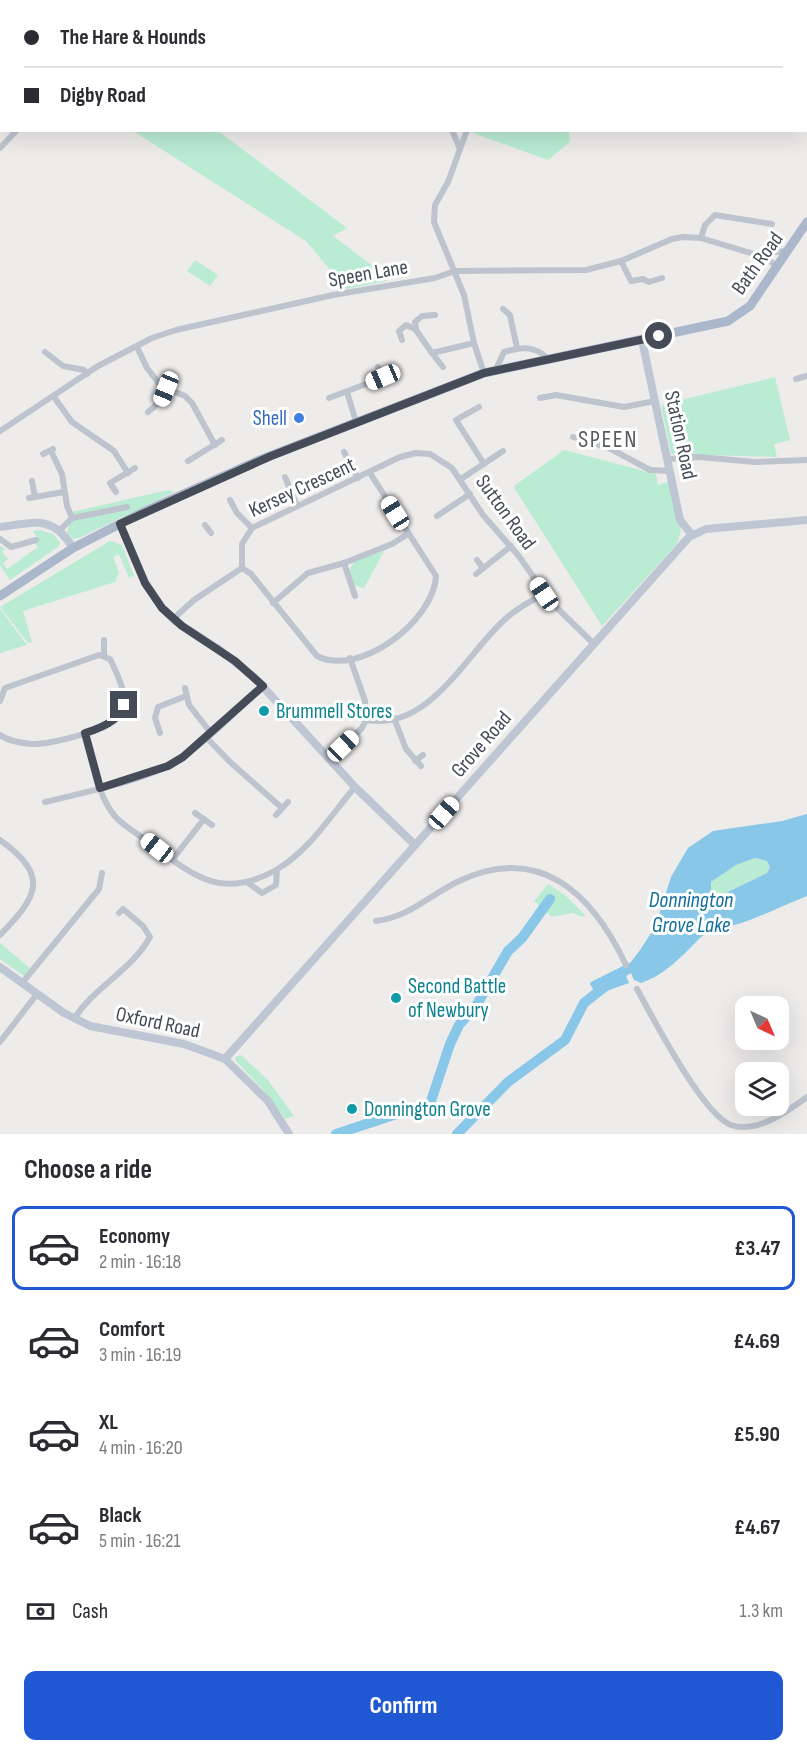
<!DOCTYPE html>
<html lang="en">
<head>
<meta charset="utf-8">
<style>
  :root { --surface:#fff; --page:#f2f2f3; --text:#2b2b33; --muted:#7c7c81; --line:#e1e1e2; --accent:#2058d3 }
  body { margin:0; font-family:"Sofia Sans Condensed",sans-serif; background:var(--page); color:var(--text); height:100vh; display:flex; flex-direction:column; font-size:22px; white-space:nowrap }
  * { box-sizing:border-box; margin:0 }
  p { font-size:20px; color:var(--muted) }
  .icon { flex:none; width:33px; height:33px; fill:none; stroke:currentColor; stroke-width:2; stroke-linecap:round; stroke-linejoin:round }
  .map { position:relative; height:1134px; overflow:hidden }
  .details { display:flex; flex-direction:column; background:var(--surface); flex:1 }
  .details>* { flex:none }
  .guide { position:absolute; left:0px; top:0px; width:807px; height:132px; box-shadow:0 6px 24px #0002; display:grid; align-content:center; height:132px; padding:0 24px; background:var(--surface) }
  .needle { width:39px; rotate:136deg }
  .tools { position:absolute; left:735px; top:996px; display:grid; gap:12px }
  .tools a { display:grid; place-items:center; width:54px; height:54px; border-radius:12px; background:var(--surface); box-shadow:0 6px 24px #0002; font-size:30px }
  .end { position:absolute; width:27px; height:27px; margin:-14px; border:8px solid #454c58; background:#fff; box-shadow:0 0 0 3px #fff }
  .from { border-radius:50% }
  .car { position:absolute; width:18px; height:36px; margin:-18px -9px; border-radius:8px; box-shadow:0 0 4px 2px #0007; background:linear-gradient(#fff 24%,#345 0 40%,#fff 0 76%,#345 0 86%,#fff 0) }
  .guide b { display:flex; align-items:center; gap:21px; height:57px; font-size:22px }
  .guide b+b { border-top:2px solid var(--line) }
  .guide i { width:15px; height:15px; background:var(--text) }
  ul { padding:0; list-style:none }
  li { display:flex; align-items:center; gap:18px; height:84px; margin:0 12px 9px; padding:0 12px; border:3px solid transparent; border-radius:12px }
  li div { flex:1 }
  li b { display:block; font-size:22px }
  li em { font-style:normal; font-weight:700 }
  li.active { border-color:var(--accent) }
  li>.icon { width:54px; height:54px; stroke-width:1.5 }
  h2 { padding:0 24px; font-size:27px; line-height:72px }
  .pay { display:flex; align-items:center; gap:15px; height:66px; padding:0 24px; font-size:22px }
  .pay p { margin-inline-start:auto }
  .button { display:flex; gap:12px; margin-top:auto; padding:12px 24px }
  .button a { flex:1; height:69px; border-radius:12px; background:var(--accent); color:#fff; font-size:24px; font-weight:700; line-height:69px; text-align:center }
  .map>svg:first-child { display:block }
</style>
</head>
<body>
<div class="map">
<svg width="807" height="1134" viewBox="0 0 807 1134">
  <rect width="100%" height="100%" fill="#eeebeb"/>
  <!-- green -->
  <g fill="#baecd3">
    <path d="M0,0h78l-76,2 -1,45z"/>
    <path d="M474,130l95,1 1,11 -22,18 -75,-27z"/>
    <path d="M133,131h85l129,97 -14,8 36,27 18,18 -41,8 -40,-48z"/>
    <path d="M195,260l23,15 -8,11 -23,-15z"/>
    <path d="M775,377l15,63 -16,4 3,13 -106,-3 -10,-49z"/>
    <path d="M564,450l92,24 2,11 12,-4 11,50 -4,13 -75,82 -87,-137 -1,-3z"/>
    <path d="M168,490l6,2 -95,46 -6,1 -6,-6 5,-21z"/>
    <path d="M40,530l13,4 7,9 -2,4 -48,33 -10,-15v-19l5,3 -3,3 6,7 -5,4 4,6 31,-22 -4,-6 4,-2 -5,-8z"/>
    <path d="M110,541l12,4 12,31 -5,2 -10,-24 -6,3 6,16 -4,9 -92,29 9,31 -4,1 -28,-36z"/>
    <path d="M384,551l-20,37 -11,-3 -4,-13 5,-11z"/>
    <path d="M0,609l27,36 -27,8z"/>
    <path d="M755,858l12,3 3,6 -3,6 -51,24 -5,-6 -1,-8 26,-18z"/>
    <path d="M548,884l18,12 19,19 -2,2 -11,-4 -20,4 -18,-16z"/>
    <path d="M0,943l30,25 -6,8 -24,-17z"/>
    <path d="M241,1055l27,25 26,36 -9,3 -21,-28 -28,-30 -1,-4z"/>
  </g>
  <!-- water -->
  <path fill="#88c7e7" fill-rule="evenodd" d="M807,814v82c-21,8 -40,18 -60,25 -14,6 -36,6 -48,18 -17,17 -34,36 -58,44l-7,-3 -3,-7 -5,3 3,7 -28,10 -7,-2 -4,-7 1,-2 40,-20 9,-12 15,-23 16,-50 17,-29 25,-17 69,-10zM755,858l12,3 3,6 -3,6 -50,24 -6,-6v-9l25,-17z"/>
  <g fill="none" stroke-linecap="round" stroke-linejoin="round">
    <!-- stream -->
    <g stroke="#88c7e7" stroke-width="1.5">
      <path d="M35,0l2,2"/>
      <path d="M61,2l2,-2"/>
    </g>
    <!-- river -->
    <g stroke="#88c7e7" stroke-width="10">
      <path d="M336,1134l73,-24 11,2 10,-8 20,-60 9,-19 17,-19 32,-55 14,-13 28,-39"/>
      <path d="M457,1134l51,-52 57,-42 19,-37 23,-18"/>
    </g>
    <!-- street -->
    <g stroke="#bdc4cd" stroke-width="6">
      <path d="M452,130l8,19"/>
      <path d="M467,130l-19,52 -13,23 -1,17 30,73 10,48 10,30"/>
      <path d="M0,148l17,-18"/>
      <path d="M701,238l4,-13 10,-10 57,9"/>
      <path d="M763,255l14,12"/>
      <path d="M621,261l10,20 12,-2 6,3 13,-4"/>
      <path d="M503,309l7,6 7,33"/>
      <path d="M435,315l-13,1 -7,6 1,8 16,23 42,-10"/>
      <path d="M402,340l-3,-9 7,-6 9,4"/>
      <path d="M137,347l10,21 14,18 24,10 7,7 23,42"/>
      <path d="M45,352l18,14 21,4 3,4"/>
      <path d="M432,353l11,14"/>
      <path d="M378,367l5,10"/>
      <path d="M496,369l8,-17c17,-5 31,-7 44,7"/>
      <path d="M796,379l11,-3"/>
      <path d="M347,392l9,30"/>
      <path d="M54,397l18,25 42,29 14,22"/>
      <path d="M329,398l58,-22"/>
      <path d="M540,398l16,-3 68,12 31,-6"/>
      <path d="M479,407l-23,13 28,44"/>
      <path d="M148,412l13,-11 5,-12"/>
      <path d="M0,431l98,-65 54,-28 24,-8 157,-35 102,-17 20,-7 131,-1 35,-9 51,-22 11,-2 18,1 53,16 33,-3"/>
      <path d="M573,437l36,11 41,22 20,1"/>
      <path d="M51,451l11,23 5,32 5,12"/>
      <path d="M344,452l14,26"/>
      <path d="M43,454l10,-5"/>
      <path d="M668,459l31,-2 56,5 52,-2"/>
      <path d="M188,461l34,-21"/>
      <path d="M285,477l12,29"/>
      <path d="M461,479l42,-28"/>
      <path d="M32,481l3,16"/>
      <path d="M116,492l-6,-9 25,-15"/>
      <path d="M29,498l35,-6"/>
      <path d="M230,500l7,13 15,15"/>
      <path d="M437,516l33,-22"/>
      <path d="M205,525l6,8"/>
      <path d="M60,530l12,-12 55,-11"/>
      <path d="M0,539l11,8 25,-7"/>
      <path d="M477,560l6,8"/>
      <path d="M344,563l11,33"/>
      <path d="M242,568v-24l10,-16 148,-71 16,-4 14,1 22,14 31,47 35,40 34,48 42,41"/>
      <path d="M242,568l9,6 66,82c43,22 117,-36 119,-80l-66,-103"/>
      <path d="M476,574l35,-28"/>
      <path d="M273,603l35,-30 36,-10 48,-19 16,-10"/>
      <path d="M173,619l21,-19 48,-32"/>
      <path d="M104,655v-15"/>
      <path d="M350,658l15,43 1,19"/>
      <path d="M185,688l4,17 22,28"/>
      <path d="M0,701l5,-13 94,-33 11,4c6,12 20,40 12,53 -10,18 -72,33 -91,32 -10,-1 -23,-3 -31,-9"/>
      <path d="M394,718l12,31 15,17"/>
      <path d="M85,733c7,26 11,56 26,78 7,12 24,21 35,29 44,33 73,62 130,30 32,-18 56,-56 79,-83"/>
      <path d="M160,733l-5,-15 3,-11 28,-11"/>
      <path d="M206,737l24,25 52,46"/>
      <path d="M329,759l33,-31 4,-8c62,11 98,-62 136,-98 12,-12 27,-20 42,-28"/>
      <path d="M415,761l8,-6"/>
      <path d="M45,802c40,-10 86,-18 123,-36 30,-15 70,-57 95,-80"/>
      <path d="M195,813l17,12"/>
      <path d="M276,815l12,-13"/>
      <path d="M0,840c50,36 38,56 0,95"/>
      <path d="M172,860l32,-41"/>
      <path d="M247,882l15,11 14,-8 1,-15"/>
      <path d="M376,921c33,-4 51,-24 81,-39 82,-40 135,11 169,83"/>
      <path d="M22,983l77,-94 3,-16"/>
      <path d="M637,989c16,29 66,126 94,136 26,9 57,-14 76,-28"/>
      <path d="M74,1019c20,-32 58,-49 76,-82l-7,-11 -20,-17 -4,4"/>
      <path d="M0,1042l37,-48"/>
    </g>
    <!-- secondary -->
    <g stroke="#bec6d4" stroke-width="8">
      <path d="M642,340l38,180 12,15"/>
      <path d="M120,524l25,59 17,25 13,13 42,27 36,28 102,111 60,58"/>
      <path d="M0,527c34,-4 52,-13 73,21"/>
      <path d="M0,967l64,46 26,13 94,18 41,15 43,42 21,33"/>
      <path d="M225,1059l464,-522 17,-8 101,-9"/>
    </g>
    <!-- primary -->
    <path stroke="#abb7ca" stroke-width="9" d="M0,596l73,-48 72,-37 112,-50 227,-88 244,-52 22,-15 57,-84"/>
  </g>
  <g fill="none" stroke-linecap="round" stroke-linejoin="round">
    <!-- route -->
    <path stroke="#454c58" stroke-width="8" d="M124,705c-3,15 -26,24 -39,28l15,55 68,-22 15,-9 80,-71 -28,-25 -53,-35 -20,-18 -17,-25 -25,-59 151,-68 213,-83 175,-37"/>
  </g>
  <!-- markers -->
  <circle fill="#3f7fe0" stroke="#fff" stroke-width="2" cx="299" cy="418" r="6"/>
  <g fill="#0f9aa8" stroke="#fff" stroke-width="2">
    <circle cx="264" cy="711" r="6"/>
    <circle cx="396" cy="998" r="6"/>
    <circle cx="352" cy="1109" r="6"/>
  </g>
  <g text-anchor="middle" stroke-width="6" stroke-linejoin="round" paint-order="stroke">
    <!-- street labels -->
    <g font-size="21" fill="#454c58" stroke="#fff">
      <text transform="translate(757 263) rotate(-54)" y="7">Bath Road</text>
      <text transform="translate(368 273) rotate(-10)" y="7">Speen Lane</text>
      <text transform="translate(681 435) rotate(78)" y="7">Station Road</text>
      <text transform="translate(302 487) rotate(-25)" y="7">Kersey Crescent</text>
      <text transform="translate(506 512) rotate(54)" y="7">Sutton Road</text>
      <text transform="translate(481 744) rotate(-49)" y="7">Grove Road</text>
      <text transform="translate(158 1022) rotate(12)" y="7">Oxford Road</text>
    </g>
    <!-- shop labels -->
    <g font-size="21" fill="#366cbe" stroke="#fff" text-anchor="end">
      <text x="287" y="425">Shell</text>
    </g>
    <!-- culture labels -->
    <g font-size="21" fill="#0d838f" stroke="#fff" text-anchor="start">
      <text x="276" y="718">Brummell Stores</text>
      <text x="408" y="993">Second Battle<tspan x="408" dy="24">of Newbury</tspan></text>
      <text x="364" y="1116">Donnington Grove</text>
    </g>
    <!-- water labels -->
    <g font-size="22" font-style="italic" fill="#126f9d" stroke="#fff">
      <text x="691" y="907">Donnington<tspan x="691" dy="25">Grove Lake</tspan></text>
    </g>
    <!-- quarter labels -->
    <g font-size="24" letter-spacing="1.5" fill="#585b60" stroke="#fff">
      <text x="608" y="447">SPEEN</text>
    </g>
  </g>
</svg>
<div class="tools">
<a><svg class="needle" viewBox="-14 -14 28 28"><path d="M0-13l5 13h-10z" fill="#e53935"/><path d="M0 13l5-13h-10z" fill="#7c7c81"/></svg></a>
<a><svg class="icon" aria-label="layers" viewBox="0 0 24 24"><path d="M12 4l9 5-9 5-9-5zM3 14l9 5 9-5"/></svg></a>
</div>
<i class="end from" style="left:659px;top:336px"></i>
<i class="end" style="left:124px;top:705px"></i>
<i class="car" style="left:383px;top:377px;rotate:247deg"></i>
<i class="car" style="left:166px;top:389px;rotate:202deg"></i>
<i class="car" style="left:395px;top:513px;rotate:328deg"></i>
<i class="car" style="left:544px;top:594px;rotate:326deg"></i>
<i class="car" style="left:343px;top:746px;rotate:46deg"></i>
<i class="car" style="left:444px;top:813px;rotate:41deg"></i>
<i class="car" style="left:157px;top:848px;rotate:308deg"></i>
<div class="guide">
<b><i class="from"></i>The Hare &amp; Hounds</b>
<b><i></i>Digby Road</b>
</div>
</div>
<section class="details">
<h2>Choose a ride</h2>
<ul>
<li class="active"><svg class="icon" aria-label="car" viewBox="0 0 24 24"><path d="M5 17H2v-5l4-1 3-4h7l3 4 3 1v5h-3M9 17h6M6 11h13"/><circle cx="7" cy="17" r="2"/><circle cx="17" cy="17" r="2"/></svg><div><b>Economy</b><p>2 min · 16:18</p></div><em>£3.47</em></li>
<li><svg class="icon" aria-label="car" viewBox="0 0 24 24"><path d="M5 17H2v-5l4-1 3-4h7l3 4 3 1v5h-3M9 17h6M6 11h13"/><circle cx="7" cy="17" r="2"/><circle cx="17" cy="17" r="2"/></svg><div><b>Comfort</b><p>3 min · 16:19</p></div><em>£4.69</em></li>
<li><svg class="icon" aria-label="car" viewBox="0 0 24 24"><path d="M5 17H2v-5l4-1 3-4h7l3 4 3 1v5h-3M9 17h6M6 11h13"/><circle cx="7" cy="17" r="2"/><circle cx="17" cy="17" r="2"/></svg><div><b>XL</b><p>4 min · 16:20</p></div><em>£5.90</em></li>
<li><svg class="icon" aria-label="car" viewBox="0 0 24 24"><path d="M5 17H2v-5l4-1 3-4h7l3 4 3 1v5h-3M9 17h6M6 11h13"/><circle cx="7" cy="17" r="2"/><circle cx="17" cy="17" r="2"/></svg><div><b>Black</b><p>5 min · 16:21</p></div><em>£4.67</em></li>
</ul>
<div class="pay"><svg class="icon" aria-label="cash" viewBox="0 0 24 24"><path d="M3 7h18v10H3z"/><circle cx="12" cy="12" r="2"/></svg>Cash<p>1.3 km</p></div>
<div class="button"><a>Confirm</a></div>
</section>
</body>
</html>
